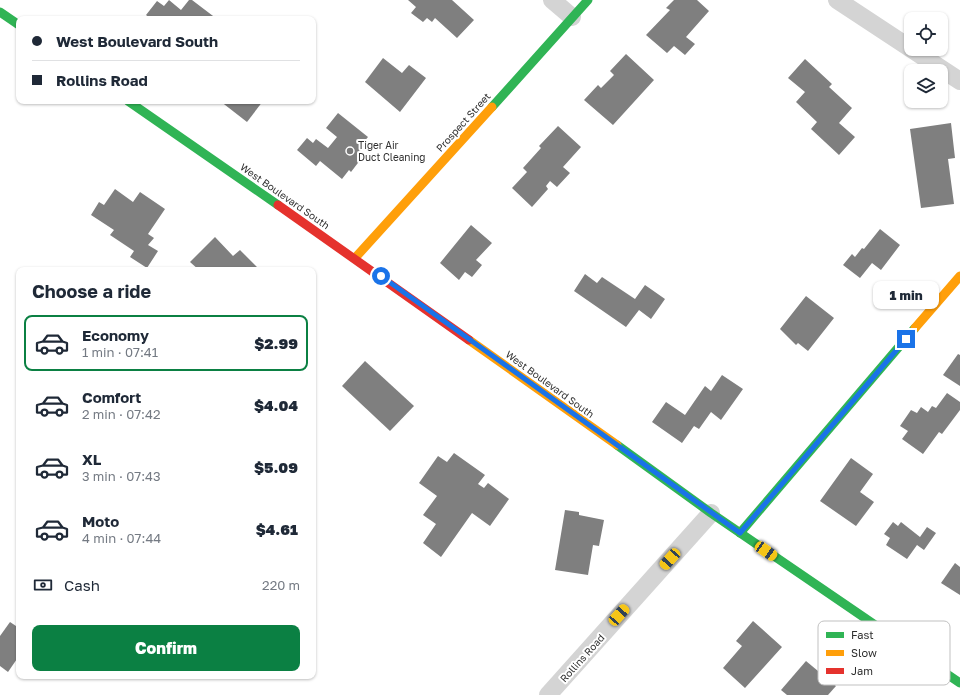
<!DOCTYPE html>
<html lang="en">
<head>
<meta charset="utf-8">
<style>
  :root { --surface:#fff; --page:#f2f2f3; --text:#1f2937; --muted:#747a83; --line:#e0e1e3; --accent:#0b8043 }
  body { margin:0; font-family:"Golos Text",sans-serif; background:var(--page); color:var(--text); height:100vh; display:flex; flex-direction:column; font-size:15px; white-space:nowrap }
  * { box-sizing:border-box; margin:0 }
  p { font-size:13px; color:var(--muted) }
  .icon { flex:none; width:22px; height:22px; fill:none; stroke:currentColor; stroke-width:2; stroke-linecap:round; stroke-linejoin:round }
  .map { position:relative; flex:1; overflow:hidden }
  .side { position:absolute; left:16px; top:267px; width:300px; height:412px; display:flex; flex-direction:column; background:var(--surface); border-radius:8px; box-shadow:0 1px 3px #0004 }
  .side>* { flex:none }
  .banner { position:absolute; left:16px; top:16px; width:300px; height:88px; border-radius:8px; box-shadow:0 1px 3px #0004; display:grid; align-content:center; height:88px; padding:0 16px; background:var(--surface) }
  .fabs { position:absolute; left:904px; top:12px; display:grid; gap:8px }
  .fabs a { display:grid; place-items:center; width:44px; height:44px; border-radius:8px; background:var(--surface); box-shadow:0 1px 3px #0004; font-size:20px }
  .end { position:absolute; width:18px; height:18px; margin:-9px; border:5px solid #1a73e8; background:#fff; box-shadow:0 0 0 2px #fff }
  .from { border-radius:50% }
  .bubble { position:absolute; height:28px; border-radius:8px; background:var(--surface); box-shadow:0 1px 3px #0004; font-size:13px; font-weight:800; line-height:28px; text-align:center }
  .car { position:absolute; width:12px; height:24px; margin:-12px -6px; border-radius:5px; box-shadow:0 0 3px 1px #0007; background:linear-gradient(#f5c518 24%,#345 0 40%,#f5c518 0 76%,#345 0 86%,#f5c518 0) }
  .banner b { display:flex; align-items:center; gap:14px; height:38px; font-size:15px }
  .banner b+b { border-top:1px solid var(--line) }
  .banner i { width:10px; height:10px; background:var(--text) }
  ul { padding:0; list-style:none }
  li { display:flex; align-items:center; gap:12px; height:56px; margin:0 8px 6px; padding:0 8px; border:2px solid transparent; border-radius:8px }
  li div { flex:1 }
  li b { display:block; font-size:15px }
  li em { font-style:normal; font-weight:800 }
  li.on { border-color:var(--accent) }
  li>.icon { width:36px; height:36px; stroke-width:1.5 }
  h2 { padding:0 16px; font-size:18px; line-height:48px }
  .pay { display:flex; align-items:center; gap:10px; height:44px; padding:0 16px; font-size:15px }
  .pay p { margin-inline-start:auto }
  .button { display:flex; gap:8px; margin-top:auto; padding:8px 16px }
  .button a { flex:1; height:46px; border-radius:8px; background:var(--accent); color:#fff; font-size:16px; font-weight:800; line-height:46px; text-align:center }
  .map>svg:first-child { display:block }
</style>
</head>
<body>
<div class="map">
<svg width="960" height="695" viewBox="0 0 960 695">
  <rect width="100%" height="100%" fill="#fff"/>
  <!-- building -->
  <g fill="#7f7f7f">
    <path d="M169,0l12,10 8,-10h3l25,19h-66l-5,-4 11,-14 7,5z"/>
    <path d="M408,0h44l22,20 -17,18 -22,-20 -3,4 -5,-4 -4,4 -12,-9 5,-6z"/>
    <path d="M674,0h23l12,11 -23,26 9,7 -10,11 -11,-9 -7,7 -21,-18 24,-25 -4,-2z"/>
    <path d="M626,54l28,26 -41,45 -29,-25 14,-15 3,3 13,-13 -4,-4z"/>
    <path d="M383,58l19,15 7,-8 17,13 -26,34 -35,-30z"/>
    <path d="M805,59l27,25 -3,3 23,21 -13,15 16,14 -16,18 -28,-26 6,-7 -21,-20 9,-10 -17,-14z"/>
    <path d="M220,101h43l-16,21z"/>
    <path d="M338,113l30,24 -6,7 2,2 -4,6 4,3 -13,17 -2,-2 -7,9 -22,-18 -4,5 -19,-16 10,-12 6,5 3,-4 12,9 9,-11 -11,-9z"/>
    <path d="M951,123l4,35 -7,1 6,45 -33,4 -11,-79z"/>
    <path d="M558,126l23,21 -18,20 7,6 -13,14 -7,-6 -4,5 2,3 -16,18 -20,-19 15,-16 -4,-4 18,-20 -2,-2z"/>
    <path d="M115,189l18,13 7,-10 25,17 -17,25 6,4 -6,7 10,6 -11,17 -17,-11 4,-6 -24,-16 4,-5 -23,-15 8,-13 5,3z"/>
    <path d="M471,225l21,18 -16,17 6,5 -10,12 -7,-5 -6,8 -19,-17z"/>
    <path d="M880,229l20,16 -19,25 -9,-7 -12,15 -17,-13 9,-11 3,3 7,-9 2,1z"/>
    <path d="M215,237l18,19 7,-6 20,20h-61l-9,-8z"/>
    <path d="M585,274l12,9 5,-6 33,22 10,-14 20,14 -14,20 -12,-9 -13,17 -52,-36z"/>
    <path d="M806,296l28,22 -26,33 -10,-8 -2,2 -16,-16z"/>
    <path d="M958,354l2,1v31l-17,-11z"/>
    <path d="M365,361l49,45 -24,25 -48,-45z"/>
    <path d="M722,375l21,14 -22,31 -10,-8 -12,17 -5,-3 -12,17 -30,-21 14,-20 19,13 20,-29 6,5z"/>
    <path d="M947,393l13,9v8l-18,24 -3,-2 -16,22 -21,-15 6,-8 -8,-5 11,-16 6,3 4,-6 7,5 4,-6 4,2z"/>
    <path d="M454,453l31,22 -7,9 6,4 4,-5 21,16 -19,27 -18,-13 -31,44 -18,-14 13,-19 -13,-9 14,-19 -18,-13 19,-27 9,6z"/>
    <path d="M851,458l22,16 -13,18 14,10 -18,24 -36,-25z"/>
    <path d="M565,510l14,2v3l25,5 -5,26 -6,-1 -5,30 -33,-5z"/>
    <path d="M893,522l5,4 3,-4 19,15 7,-10 9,6 -12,17 -7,-5 -10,14 -21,-14 4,-7 -6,-4z"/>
    <path d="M955,563l5,4v28l-19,-12z"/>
    <path d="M753,621l29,26 -37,41 -22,-20 19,-22 -6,-5z"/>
    <path d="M10,622l9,6v28l-11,16 -8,-6v-30z"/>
    <path d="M806,661l30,25 -8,9h-41l-6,-5z"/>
  </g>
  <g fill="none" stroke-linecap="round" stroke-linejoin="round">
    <!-- street -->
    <g stroke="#d4d4d4" stroke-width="18">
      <path d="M552,0l20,17"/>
      <path d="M837,0l123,81"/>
      <path d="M548,695l163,-182"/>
    </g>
    <!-- fast -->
    <g stroke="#30b455" stroke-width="9">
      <path d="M0,12l19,13"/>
      <path d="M128,101l150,104"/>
      <path d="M492,107l96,-107"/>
      <path d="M617,445l94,68 249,170"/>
      <path d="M740,533l175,-205"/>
    </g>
    <!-- slow -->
    <g stroke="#ff9f0a" stroke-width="9">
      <path d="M355,258l137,-151"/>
      <path d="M915,328l45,-52"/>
      <path d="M469,340l148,105"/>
    </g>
    <!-- jam -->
    <path stroke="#e5322d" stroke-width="9" d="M278,205l191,135"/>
  </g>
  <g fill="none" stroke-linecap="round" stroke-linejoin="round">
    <!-- route -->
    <path stroke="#1a73e8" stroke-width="5" d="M381,276l359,257 166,-194"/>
  </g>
  <!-- markers -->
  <circle fill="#787878" stroke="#fff" stroke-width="1.5" cx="350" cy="151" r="4"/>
  <g text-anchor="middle" stroke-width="4" stroke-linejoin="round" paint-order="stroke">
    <!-- street labels -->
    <g font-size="10" fill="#2f2f2f" stroke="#fff">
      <text transform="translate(463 122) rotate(-48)" y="4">Prospect Street</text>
      <text transform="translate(285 196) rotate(35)" y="4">West Boulevard South</text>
      <text transform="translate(550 384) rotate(36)" y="4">West Boulevard South</text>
      <text transform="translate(582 658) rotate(-48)" y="4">Rollins Road</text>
    </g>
    <!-- poi labels -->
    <g font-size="10" fill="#2f2f2f" stroke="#fff" text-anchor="start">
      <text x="358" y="149">Tiger Air<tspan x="358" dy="12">Duct Cleaning</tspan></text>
    </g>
  </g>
  <!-- legend -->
  <rect x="818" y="621" width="132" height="64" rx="6" fill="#fff" stroke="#c1c1c1" stroke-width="1"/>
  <rect x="826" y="632" width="18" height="6" fill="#30b455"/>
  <rect x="826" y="650" width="18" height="6" fill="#ff9f0a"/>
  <rect x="826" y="668" width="18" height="6" fill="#e5322d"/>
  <g font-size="11" fill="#2f2f2f">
    <text x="851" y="639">Fast</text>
    <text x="851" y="657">Slow</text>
    <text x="851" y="675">Jam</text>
  </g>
</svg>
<div class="fabs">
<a><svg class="icon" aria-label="locate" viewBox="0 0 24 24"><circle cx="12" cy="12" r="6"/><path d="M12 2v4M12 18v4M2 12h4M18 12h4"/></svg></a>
<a><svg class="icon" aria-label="layers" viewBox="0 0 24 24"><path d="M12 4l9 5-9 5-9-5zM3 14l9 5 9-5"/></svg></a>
</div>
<i class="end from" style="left:381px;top:276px"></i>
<i class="end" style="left:906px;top:339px"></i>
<div class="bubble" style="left:873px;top:281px;width:66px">1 min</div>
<i class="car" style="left:766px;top:551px;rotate:124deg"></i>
<i class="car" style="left:670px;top:559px;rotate:222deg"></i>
<i class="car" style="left:619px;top:615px;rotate:42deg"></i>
<div class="banner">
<b><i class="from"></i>West Boulevard South</b>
<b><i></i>Rollins Road</b>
</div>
<section class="side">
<h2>Choose a ride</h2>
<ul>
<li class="on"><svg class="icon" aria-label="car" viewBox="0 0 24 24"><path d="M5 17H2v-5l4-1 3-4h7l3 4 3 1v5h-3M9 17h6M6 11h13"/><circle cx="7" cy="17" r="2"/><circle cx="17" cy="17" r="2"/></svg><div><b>Economy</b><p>1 min · 07:41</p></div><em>$2.99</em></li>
<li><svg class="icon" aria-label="car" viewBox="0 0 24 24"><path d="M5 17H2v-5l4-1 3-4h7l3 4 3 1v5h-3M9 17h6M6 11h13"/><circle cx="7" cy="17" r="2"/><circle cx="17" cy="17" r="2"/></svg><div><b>Comfort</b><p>2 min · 07:42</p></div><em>$4.04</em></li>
<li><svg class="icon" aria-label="car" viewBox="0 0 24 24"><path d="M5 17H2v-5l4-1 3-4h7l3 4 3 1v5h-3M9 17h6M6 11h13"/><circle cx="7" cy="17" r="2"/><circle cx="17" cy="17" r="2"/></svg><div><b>XL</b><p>3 min · 07:43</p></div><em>$5.09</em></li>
<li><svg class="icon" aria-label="car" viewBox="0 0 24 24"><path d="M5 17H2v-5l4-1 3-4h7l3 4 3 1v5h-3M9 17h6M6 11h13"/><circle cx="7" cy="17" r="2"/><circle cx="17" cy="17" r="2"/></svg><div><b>Moto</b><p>4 min · 07:44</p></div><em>$4.61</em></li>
</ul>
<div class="pay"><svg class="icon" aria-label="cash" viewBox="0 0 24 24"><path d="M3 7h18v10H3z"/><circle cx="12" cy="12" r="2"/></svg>Cash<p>220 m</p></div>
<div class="button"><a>Confirm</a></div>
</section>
</div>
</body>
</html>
